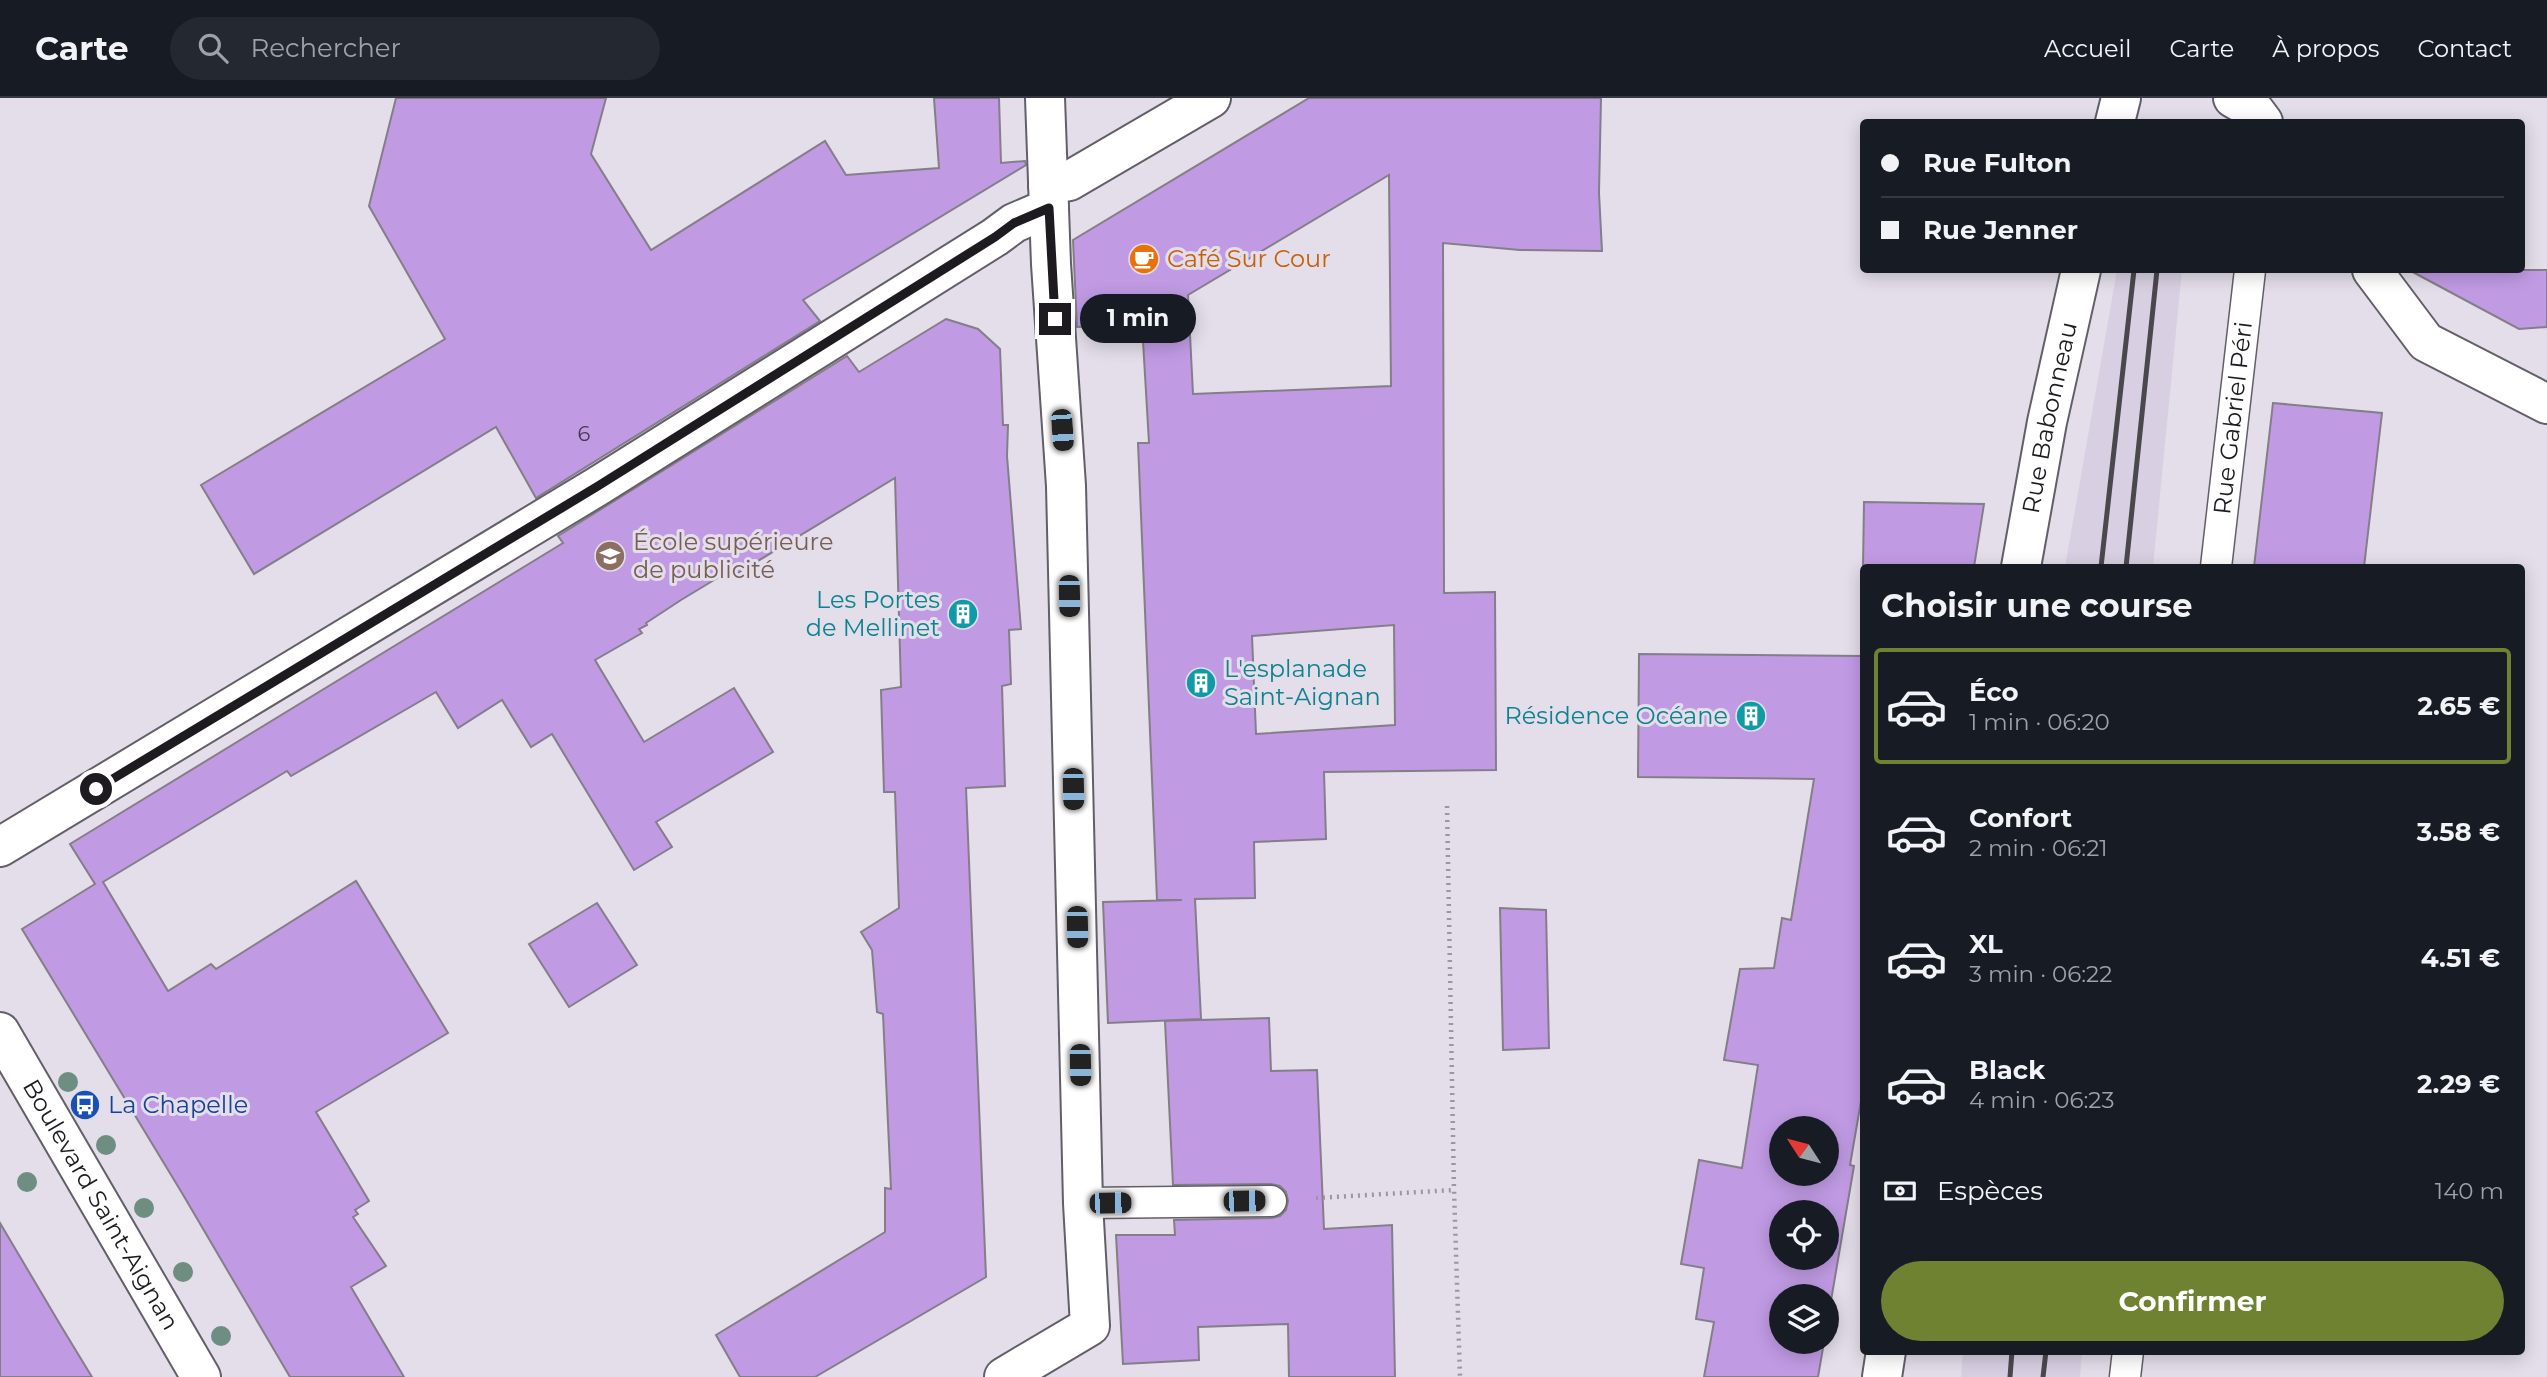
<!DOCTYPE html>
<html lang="fr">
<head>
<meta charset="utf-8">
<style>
  :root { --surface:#171b24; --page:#242831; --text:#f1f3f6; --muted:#9ea1a6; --line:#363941; --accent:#6f8232 }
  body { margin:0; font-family:Montserrat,sans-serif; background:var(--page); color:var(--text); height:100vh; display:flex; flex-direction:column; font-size:26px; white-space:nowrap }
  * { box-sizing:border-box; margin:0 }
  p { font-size:23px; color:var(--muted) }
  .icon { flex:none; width:38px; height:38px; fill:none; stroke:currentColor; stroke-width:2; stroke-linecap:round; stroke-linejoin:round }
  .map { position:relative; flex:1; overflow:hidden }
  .details { position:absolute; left:1860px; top:466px; width:665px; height:791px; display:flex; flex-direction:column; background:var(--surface); border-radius:7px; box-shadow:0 4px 18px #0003 }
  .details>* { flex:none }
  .guide { position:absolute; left:1860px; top:21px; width:665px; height:154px; border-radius:7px; box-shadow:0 4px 18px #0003; display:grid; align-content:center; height:154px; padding:0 21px; background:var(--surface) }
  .needle { width:46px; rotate:306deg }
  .controls { position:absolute; left:1769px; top:1018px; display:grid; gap:14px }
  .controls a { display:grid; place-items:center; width:70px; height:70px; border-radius:50%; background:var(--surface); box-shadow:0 4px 18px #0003; font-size:35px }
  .end { position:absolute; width:32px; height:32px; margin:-16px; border:9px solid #1d1b1f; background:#fff; box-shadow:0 0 0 4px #fff }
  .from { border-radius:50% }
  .bubble { position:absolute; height:49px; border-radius:24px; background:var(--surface); box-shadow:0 4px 18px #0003; font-size:23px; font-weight:700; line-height:49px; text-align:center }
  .car { position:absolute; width:21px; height:42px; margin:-21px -10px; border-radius:9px; box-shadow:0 0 5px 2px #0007; background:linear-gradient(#222 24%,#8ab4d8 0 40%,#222 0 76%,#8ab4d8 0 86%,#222 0) }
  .guide b { display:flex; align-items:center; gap:24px; height:66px; font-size:26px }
  .guide b+b { border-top:2px solid var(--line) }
  .guide i { width:18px; height:18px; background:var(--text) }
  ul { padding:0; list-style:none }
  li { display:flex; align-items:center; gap:21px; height:116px; margin:0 14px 10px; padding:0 7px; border:4px solid transparent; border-radius:7px }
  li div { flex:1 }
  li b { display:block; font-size:26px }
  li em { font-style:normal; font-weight:700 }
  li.active { border-color:var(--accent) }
  li>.icon { width:63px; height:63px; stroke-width:1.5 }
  h2 { padding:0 21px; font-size:32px; line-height:84px }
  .pay { display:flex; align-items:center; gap:18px; height:77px; padding:0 21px; font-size:26px }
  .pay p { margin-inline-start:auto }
  .cta { display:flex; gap:14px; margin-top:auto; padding:14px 21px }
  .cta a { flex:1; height:80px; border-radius:42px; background:var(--accent); color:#fff; font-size:28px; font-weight:700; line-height:80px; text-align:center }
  header { display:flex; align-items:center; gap:42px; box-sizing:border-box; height:98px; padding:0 35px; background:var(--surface); border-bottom:2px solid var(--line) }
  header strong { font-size:33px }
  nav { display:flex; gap:38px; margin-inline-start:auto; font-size:24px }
  .search { width:490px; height:63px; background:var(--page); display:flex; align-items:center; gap:18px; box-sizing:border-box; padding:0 24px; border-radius:38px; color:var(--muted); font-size:26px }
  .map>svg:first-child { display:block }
</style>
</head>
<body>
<header>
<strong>Carte</strong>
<div class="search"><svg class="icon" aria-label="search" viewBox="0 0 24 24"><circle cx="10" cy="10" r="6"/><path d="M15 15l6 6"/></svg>Rechercher</div>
<nav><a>Accueil</a><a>Carte</a><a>À propos</a><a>Contact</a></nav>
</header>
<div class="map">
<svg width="2547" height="1279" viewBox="0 0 2547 1279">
  <rect width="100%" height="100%" fill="#e3dee9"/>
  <!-- built -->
  <g fill="#d8d0e2">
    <path d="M2117,172h65l-29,297h-88z"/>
    <path d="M1963,1253h119l-2,26h-119z"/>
  </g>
  <!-- building -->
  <g fill="#c09be4" stroke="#837e88" stroke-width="2" fill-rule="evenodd">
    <path d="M396,0h210l-15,56 60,96 174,-109 21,34 93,-7 -5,-70h65l2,65 24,-2 1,4 -223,135 17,21 -284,177 -40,-71 -242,147 -53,-89 244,-146 -76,-133z"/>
    <path d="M1309,0h292l-2,95 3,58 -82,-1 -77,-7 1,350 51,-1 1,178 -172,2 2,67 -72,3 1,56 -60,1 6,120 -93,4 -5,-121 79,-2h-25l-19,-457h11l-7,-119 -65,3 -4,-87zM1389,77l2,211 -198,8 -5,-99zM1394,527l1,100 -139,9 -4,-98z"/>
    <path d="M2409,172h138v57l-28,2z"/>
    <path d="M946,221l32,10 22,20 3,76h5l-1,31 14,173 -12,1 2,54 -9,2 3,100 -39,2 20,489 -171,100h-75l-24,-42 169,-103v-44l6,1 -8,-175 -6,-2 -5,-62 -11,-18 38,-24 -4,-116h-11l-3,-102 20,-3 -6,-209 -162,98 -4,-5 -48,29 -35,23 1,2 -8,4 3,4 -47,27 49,82 90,-54 39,64 -117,70 16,25 -38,23 -82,-136 -21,13 -29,-47 -44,28 -22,-36 -145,84 -4,-5 -184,111 65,109 43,-27 5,5 140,-88 92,152 -132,79 53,89 -14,9 3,4 -5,3 33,49 -35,21 53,90h-114l-108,-184 -160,-264 73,-45 -25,-40 493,-301 -5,-7 289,-180 12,16z"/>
    <path d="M2273,305l109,10 -18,154h-110z"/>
    <path d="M1864,404l120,2 -10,63h-111z"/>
    <path d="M1639,556l225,2v428l-14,81 4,1 -27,158v-27h-45v45h42l-6,35h-114l10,-55 -18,-3 8,-51 -23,-4 18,-104 43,8 16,-103 -34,-5 16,-91 34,-1 8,-50 9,2 23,-141 -176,-2zM1782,1031h45v45h-45zM1782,1115h45v45h-45z"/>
    <path d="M597,805l40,62 -68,42 -40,-63z"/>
    <path d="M1500,810l46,2 3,138 -46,2z"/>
    <path d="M1269,920l2,53 46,-1 7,159 68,-4 3,152h-106l-1,-53 -90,3 1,33 -76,4 -7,-129h59l-1,-15 98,-2 8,-2 6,-6 2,-9 -2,-9 -6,-6 -9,-2 -98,1 -8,-164z"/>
    <path d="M0,1125l61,103 31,51h-92z"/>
  </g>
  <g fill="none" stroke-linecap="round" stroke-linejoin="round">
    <!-- lane casing -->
    <g stroke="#635f68" stroke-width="33">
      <g id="lane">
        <path id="s1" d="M2216,469l34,-297"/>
        <path d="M1083,1105l188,-2"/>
        <path d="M2125,1279l3,-26"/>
      </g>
    </g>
    <!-- street casing -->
    <g stroke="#635f68" stroke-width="42">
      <g id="street">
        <path d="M2233,0l21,12 9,12"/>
        <path d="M2115,24l6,-24"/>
        <path d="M1048,87l21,-4 142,-83"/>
        <path d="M2372,172l54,72 121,62"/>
        <path id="s2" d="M2021,469l26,-145 34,-152"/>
        <path d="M0,749l598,-361 397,-249 19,-14 35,-15"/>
        <path d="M1004,1279l86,-51 -7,-123 -17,-717 -15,-222 -6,-166"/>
        <path d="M1882,1279l4,-26"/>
      </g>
    </g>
    <!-- secondary casing -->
    <g stroke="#635f68" stroke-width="42">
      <g id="secondary">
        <path id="s3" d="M0,934l201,345"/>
      </g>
    </g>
    <!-- path -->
    <g stroke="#9b97a0" stroke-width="4.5" stroke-dasharray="2 5" stroke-linecap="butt">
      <path d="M1447,708l7,384"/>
      <path d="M1316,1100l138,-8 6,187"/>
    </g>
    <!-- lane -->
    <use href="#lane" stroke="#fff" stroke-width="30"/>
    <!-- street -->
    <use href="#street" stroke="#fff" stroke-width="38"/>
    <!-- secondary -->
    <use href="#secondary" stroke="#fff" stroke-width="38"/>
    <!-- rail -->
    <g stroke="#4a484d" stroke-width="5">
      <path d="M2101,469l33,-297"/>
      <path d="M2126,469l31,-297"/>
      <path d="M2010,1279l2,-26"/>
      <path d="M2043,1279l3,-26"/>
    </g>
  </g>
  <!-- trees -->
  <g fill="#6d8e80">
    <circle cx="68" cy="984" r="10"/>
    <circle cx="106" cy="1047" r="10"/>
    <circle cx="27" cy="1084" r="10"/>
    <circle cx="144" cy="1110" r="10"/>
    <circle cx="183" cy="1174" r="10"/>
    <circle cx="221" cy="1238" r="10"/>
  </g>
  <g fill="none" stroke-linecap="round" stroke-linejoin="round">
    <!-- route -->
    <path stroke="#1d1b1f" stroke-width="9" d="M96,691l502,-303 397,-249 19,-14 35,-15 6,111"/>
  </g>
  <!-- icons -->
  <defs>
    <g id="cafe-disc" transform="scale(1.575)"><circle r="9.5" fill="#e8710a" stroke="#e3dee9"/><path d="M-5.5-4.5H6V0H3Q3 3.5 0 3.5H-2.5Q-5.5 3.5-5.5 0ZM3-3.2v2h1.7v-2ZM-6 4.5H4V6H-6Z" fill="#fff"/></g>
    <g id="university-disc" transform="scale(1.575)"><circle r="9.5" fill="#8d6e63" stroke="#e3dee9"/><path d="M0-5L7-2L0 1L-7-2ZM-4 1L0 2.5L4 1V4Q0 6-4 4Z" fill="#fff"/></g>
    <g id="building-disc" transform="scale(1.575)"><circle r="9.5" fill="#0f9aa8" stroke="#e3dee9"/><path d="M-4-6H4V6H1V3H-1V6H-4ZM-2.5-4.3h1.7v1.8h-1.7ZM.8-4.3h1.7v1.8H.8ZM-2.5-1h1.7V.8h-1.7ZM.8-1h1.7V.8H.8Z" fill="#fff"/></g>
    <g id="bus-disc" transform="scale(1.575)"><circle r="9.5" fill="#1a4fb4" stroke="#e3dee9"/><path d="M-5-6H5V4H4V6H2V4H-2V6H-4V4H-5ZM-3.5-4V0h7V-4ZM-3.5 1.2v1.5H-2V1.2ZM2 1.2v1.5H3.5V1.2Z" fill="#fff"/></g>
  </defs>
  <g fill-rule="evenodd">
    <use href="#cafe-disc" x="1144" y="161"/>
    <use href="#university-disc" x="610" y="458"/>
    <use href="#building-disc" x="963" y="516"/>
    <use href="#building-disc" x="1201" y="585"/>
    <use href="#building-disc" x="1751" y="618"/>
    <use href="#bus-disc" x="85" y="1007"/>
  </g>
  <g text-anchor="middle" stroke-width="6" stroke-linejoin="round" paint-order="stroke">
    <!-- number labels -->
    <g font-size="21" fill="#463b50">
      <text x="584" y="343">6</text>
    </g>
    <!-- food labels -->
    <g font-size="24" fill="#c56008" stroke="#e3dee9" text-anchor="start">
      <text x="1167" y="169">Café Sur Cour</text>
    </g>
    <!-- street labels -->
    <g font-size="24" fill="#1d1b1f" stroke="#e3dee9">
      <text dy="8" stroke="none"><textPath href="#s2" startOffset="152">Rue Babonneau</textPath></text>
      <text dy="8" stroke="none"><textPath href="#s1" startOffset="150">Rue Gabriel Péri</textPath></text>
      <text dy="8" stroke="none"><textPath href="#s3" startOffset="200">Boulevard Saint-Aignan</textPath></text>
    </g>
    <!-- education labels -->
    <g font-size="24" fill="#785e54" stroke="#e3dee9" text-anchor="start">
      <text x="633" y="452">École supérieure<tspan x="633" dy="28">de publicité</tspan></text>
    </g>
    <!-- culture labels -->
    <g font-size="24" fill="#0d838f" stroke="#e3dee9" text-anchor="end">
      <text x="940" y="510">Les Portes<tspan x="940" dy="28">de Mellinet</tspan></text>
      <text x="1224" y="579" text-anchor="start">L'esplanade<tspan x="1224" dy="28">Saint-Aignan</tspan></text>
      <text x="1728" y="626">Résidence Océane</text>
    </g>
    <!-- transit labels -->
    <g font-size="24" fill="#164399" stroke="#e3dee9" text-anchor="start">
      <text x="108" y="1015">La Chapelle</text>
    </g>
  </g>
</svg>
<div class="controls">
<a><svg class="needle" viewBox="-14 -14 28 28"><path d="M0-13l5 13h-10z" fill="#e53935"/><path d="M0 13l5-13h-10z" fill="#9ea1a6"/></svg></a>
<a><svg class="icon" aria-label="locate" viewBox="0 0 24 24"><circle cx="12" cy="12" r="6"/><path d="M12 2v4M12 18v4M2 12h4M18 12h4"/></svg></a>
<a><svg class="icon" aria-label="layers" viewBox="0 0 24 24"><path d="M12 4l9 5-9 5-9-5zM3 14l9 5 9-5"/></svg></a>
</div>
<i class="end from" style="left:96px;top:691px"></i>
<i class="end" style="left:1055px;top:221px"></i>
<div class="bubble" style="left:1080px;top:196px;width:116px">1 min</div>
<i class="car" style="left:1062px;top:332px;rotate:176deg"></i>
<i class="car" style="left:1069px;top:498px;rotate:179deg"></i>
<i class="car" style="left:1073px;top:691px;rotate:179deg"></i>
<i class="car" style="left:1077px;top:829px;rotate:179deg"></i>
<i class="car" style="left:1080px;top:967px;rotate:179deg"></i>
<i class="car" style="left:1244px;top:1103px;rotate:89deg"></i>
<i class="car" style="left:1110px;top:1105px;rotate:89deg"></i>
<div class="guide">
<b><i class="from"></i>Rue Fulton</b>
<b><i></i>Rue Jenner</b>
</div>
<section class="details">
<h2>Choisir une course</h2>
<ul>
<li class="active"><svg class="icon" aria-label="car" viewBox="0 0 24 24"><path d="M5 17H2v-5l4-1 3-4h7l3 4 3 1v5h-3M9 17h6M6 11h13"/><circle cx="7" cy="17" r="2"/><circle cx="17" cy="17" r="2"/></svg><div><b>Éco</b><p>1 min · 06:20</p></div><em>2.65 €</em></li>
<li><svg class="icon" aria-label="car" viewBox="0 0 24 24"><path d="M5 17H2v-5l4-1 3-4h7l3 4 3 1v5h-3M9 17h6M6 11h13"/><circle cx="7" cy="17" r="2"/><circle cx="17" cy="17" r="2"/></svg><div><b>Confort</b><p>2 min · 06:21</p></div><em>3.58 €</em></li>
<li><svg class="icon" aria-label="car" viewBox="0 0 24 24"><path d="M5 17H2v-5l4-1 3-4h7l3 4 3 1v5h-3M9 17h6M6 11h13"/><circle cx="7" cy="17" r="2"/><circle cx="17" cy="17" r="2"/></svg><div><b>XL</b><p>3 min · 06:22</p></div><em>4.51 €</em></li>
<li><svg class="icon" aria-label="car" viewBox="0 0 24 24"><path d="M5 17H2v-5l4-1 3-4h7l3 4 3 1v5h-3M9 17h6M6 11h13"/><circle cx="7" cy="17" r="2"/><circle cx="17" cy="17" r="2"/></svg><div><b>Black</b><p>4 min · 06:23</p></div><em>2.29 €</em></li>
</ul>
<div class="pay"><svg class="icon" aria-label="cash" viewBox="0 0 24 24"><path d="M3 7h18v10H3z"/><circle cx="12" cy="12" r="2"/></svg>Espèces<p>140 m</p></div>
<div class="cta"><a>Confirmer</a></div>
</section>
</div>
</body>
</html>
